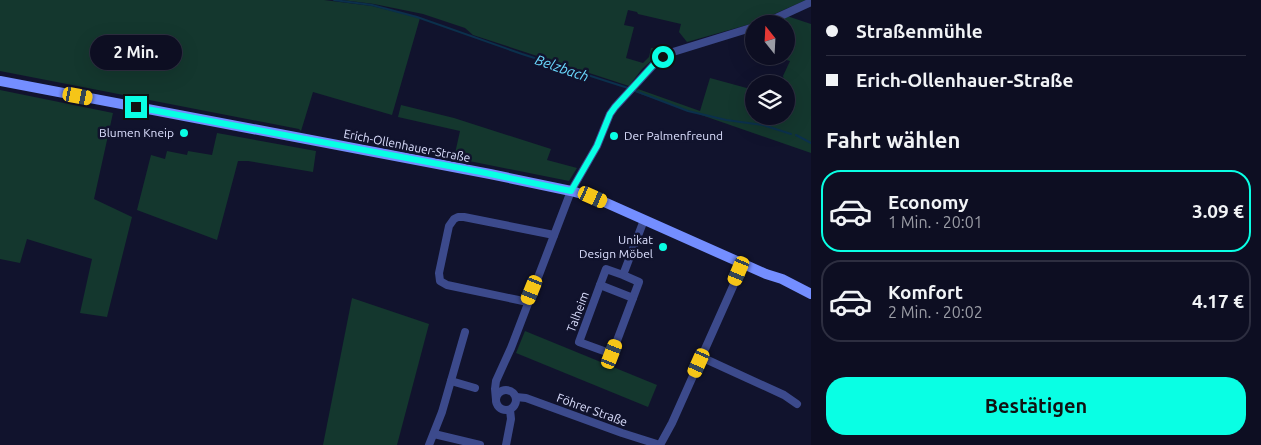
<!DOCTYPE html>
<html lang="de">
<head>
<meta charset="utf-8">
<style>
  :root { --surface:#0d0e22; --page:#1b1c2f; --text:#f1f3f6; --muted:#9a9ca5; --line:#2d2e40; --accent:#09ffe4 }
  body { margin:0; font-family:Ubuntu,sans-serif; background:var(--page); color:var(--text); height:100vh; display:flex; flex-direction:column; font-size:19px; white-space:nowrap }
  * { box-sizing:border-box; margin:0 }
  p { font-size:16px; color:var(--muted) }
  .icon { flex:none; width:28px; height:28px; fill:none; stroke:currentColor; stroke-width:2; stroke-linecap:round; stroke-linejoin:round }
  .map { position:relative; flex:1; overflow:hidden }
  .drawer { display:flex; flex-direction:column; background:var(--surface); width:450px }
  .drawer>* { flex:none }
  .hud { display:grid; align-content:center; height:110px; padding:0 15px; background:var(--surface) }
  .needle { width:32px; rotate:342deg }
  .buttons { position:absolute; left:745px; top:15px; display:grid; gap:10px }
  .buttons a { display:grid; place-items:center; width:50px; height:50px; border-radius:50%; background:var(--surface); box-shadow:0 5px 20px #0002,0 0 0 1px var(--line); font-size:25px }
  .end { position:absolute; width:22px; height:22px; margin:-11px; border:6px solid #09ffe4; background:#111; box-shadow:0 0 0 2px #111 }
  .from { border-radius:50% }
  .bubble { position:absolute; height:35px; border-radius:18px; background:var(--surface); box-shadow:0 5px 20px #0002,0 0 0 1px var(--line); font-size:16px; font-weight:700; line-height:35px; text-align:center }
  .car { position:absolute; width:15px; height:30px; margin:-15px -8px; border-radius:6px; box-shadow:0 0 4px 1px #0007; background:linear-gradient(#f5c518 24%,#345 0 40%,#f5c518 0 76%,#345 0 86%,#f5c518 0) }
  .hud b { display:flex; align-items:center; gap:18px; height:48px; font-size:19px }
  .hud b+b { border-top:1px solid var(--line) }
  .hud i { width:12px; height:12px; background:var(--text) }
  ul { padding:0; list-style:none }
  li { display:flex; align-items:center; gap:15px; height:82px; margin:0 10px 8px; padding:0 5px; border:2px solid var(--line); border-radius:20px }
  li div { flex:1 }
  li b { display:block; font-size:19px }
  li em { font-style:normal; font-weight:700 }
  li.current { border-color:var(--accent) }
  li>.icon { width:45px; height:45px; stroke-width:1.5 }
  h2 { padding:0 15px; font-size:22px; line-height:60px }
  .action { display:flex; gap:10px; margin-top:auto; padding:10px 15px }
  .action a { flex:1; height:58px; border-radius:20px; background:var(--accent); color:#111; font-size:20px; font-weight:700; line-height:58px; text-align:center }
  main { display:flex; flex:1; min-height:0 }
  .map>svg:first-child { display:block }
</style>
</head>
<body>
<main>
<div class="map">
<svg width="811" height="445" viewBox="0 0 811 445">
  <rect width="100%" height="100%" fill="#11132d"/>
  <!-- green -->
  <g fill="#14372e">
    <path d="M0,0h324l48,6 48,12 -28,97 -79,-23 -12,39 -2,-2 -299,-58z"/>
    <path d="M342,0h464l-52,23 -67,19 -8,-10 2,-8 -43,-10 -1,-2 -9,-2 -4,15 10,2 -8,31 17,5 6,-6 2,-9h4l5,5 -18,16 -13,17 -156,-51 -8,-7 -42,-14 -49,-10z"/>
    <path d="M787,16l24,8v129l-176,-61 3,-3 62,22 10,-33 44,12v26h32v-13l7,2 -5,-7 -2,-14h-1l-2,-8 7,-15 -17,-5h13v-32h-15z"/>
    <path d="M0,90l113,23 -19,86 38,18 -25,100 -27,-4 12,-54 -65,-20 -7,24 -20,-4z"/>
    <path d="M401,105l53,13 97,31 -4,11 30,8 -8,13 -115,-23 6,-27 -62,-14z"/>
    <path d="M217,133l99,18 -3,21 -65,-11h-10l-21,79 -80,-30 14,-55 14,4 2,-8 20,4 1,-4 24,4z"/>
    <path d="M352,298l77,26 -32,121h-74z"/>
    <path d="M525,331l132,54 -9,22 -132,-54z"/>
  </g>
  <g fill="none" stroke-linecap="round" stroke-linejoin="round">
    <!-- stream -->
    <g stroke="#0b304c" stroke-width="2">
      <path d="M334,0l38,5 45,12 105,37 106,34"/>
      <path d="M633,90l55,21 38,9 37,5 28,9"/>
      <path d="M796,135l15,8"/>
    </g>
    <!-- street -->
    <g stroke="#3c4a8c" stroke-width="8">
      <path d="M763,24l48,-22"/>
      <path d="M623,275l-17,-6 -6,16 33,13 6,-16 -16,-7 21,-55"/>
      <path d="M600,285l-21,57 33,12 21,-56"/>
      <path d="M528,302l-81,-17 -7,-4 -1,-8 10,-47 5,-7 4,-2h6l90,18"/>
      <path d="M701,357l83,38 13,9"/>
      <path d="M451,381l24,7"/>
      <circle cx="506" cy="400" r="10"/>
      <path d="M516,397l10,1 96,35 38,12"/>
      <path d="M496,400l-1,-11 1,-8 15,-33 60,-157 26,-45 13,-32 5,-7 44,-48 14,-7 81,-25"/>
      <path d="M434,434l46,11"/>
      <path d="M429,445l13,-33 23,-80"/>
      <path d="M506,445l5,-26 -1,-9"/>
      <path d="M660,445l12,-22 71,-159"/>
    </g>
    <!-- secondary -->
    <path stroke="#748eff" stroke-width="10" d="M0,81l490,93 81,17 22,6 173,77 16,5 29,15"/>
  </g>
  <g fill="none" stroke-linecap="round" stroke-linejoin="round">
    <!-- route -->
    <path stroke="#09ffe4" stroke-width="6" d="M136,107l345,65 90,19 26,-45 13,-32 5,-7 41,-45 7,-5"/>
  </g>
  <!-- markers -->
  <g fill="#09ffe4" stroke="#11132d" stroke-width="2">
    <circle cx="184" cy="133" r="5"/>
    <circle cx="614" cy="136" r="5"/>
    <circle cx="663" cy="247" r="5"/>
  </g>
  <g text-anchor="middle" stroke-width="5" stroke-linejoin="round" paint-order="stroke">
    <!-- poi labels -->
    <g font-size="12" fill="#dde0ff" stroke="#11132d" text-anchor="end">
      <text x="174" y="137">Blumen Kneip</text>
      <text x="624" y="140" text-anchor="start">Der Palmenfreund</text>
      <text x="653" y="244">Unikat<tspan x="653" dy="14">Design Möbel</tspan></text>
    </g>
    <!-- street labels -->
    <g font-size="12" fill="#dde0ff" stroke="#11132d">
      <text transform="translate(407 146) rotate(11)" y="4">Erich-Ollenhauer-Straße</text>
      <text transform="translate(578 312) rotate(-69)" y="4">Talheim</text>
      <text transform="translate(592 410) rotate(20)" y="4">Föhrer Straße</text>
    </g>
    <!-- water labels -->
    <g font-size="14" font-style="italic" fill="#6bdaff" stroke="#11132d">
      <text transform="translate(562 68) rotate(19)" y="5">Belzbach</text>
    </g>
  </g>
</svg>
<div class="buttons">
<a><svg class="needle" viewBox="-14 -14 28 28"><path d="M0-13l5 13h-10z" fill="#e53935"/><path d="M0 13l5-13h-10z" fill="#9a9ca5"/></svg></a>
<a><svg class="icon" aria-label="layers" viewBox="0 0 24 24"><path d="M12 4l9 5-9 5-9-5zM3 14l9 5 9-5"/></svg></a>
</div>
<i class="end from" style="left:663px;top:57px"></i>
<i class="end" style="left:136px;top:107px"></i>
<div class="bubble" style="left:90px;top:35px;width:92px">2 Min.</div>
<i class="car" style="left:78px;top:96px;rotate:101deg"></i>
<i class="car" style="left:593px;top:197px;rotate:114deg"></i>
<i class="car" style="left:739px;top:271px;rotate:203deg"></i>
<i class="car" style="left:532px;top:290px;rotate:202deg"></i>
<i class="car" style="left:612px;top:354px;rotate:21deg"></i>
<i class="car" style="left:699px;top:363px;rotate:204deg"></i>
</div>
<section class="drawer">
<div class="hud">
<b><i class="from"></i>Straßenmühle</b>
<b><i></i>Erich-Ollenhauer-Straße</b>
</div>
<h2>Fahrt wählen</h2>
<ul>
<li class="current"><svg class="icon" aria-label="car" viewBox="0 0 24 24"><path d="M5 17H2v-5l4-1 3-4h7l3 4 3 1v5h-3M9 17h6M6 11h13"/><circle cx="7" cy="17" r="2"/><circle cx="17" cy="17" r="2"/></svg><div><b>Economy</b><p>1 Min. · 20:01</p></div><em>3.09 €</em></li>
<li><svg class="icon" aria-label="car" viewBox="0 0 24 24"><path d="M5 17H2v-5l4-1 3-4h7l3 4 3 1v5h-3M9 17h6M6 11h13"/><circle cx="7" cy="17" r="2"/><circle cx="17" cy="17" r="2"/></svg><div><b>Komfort</b><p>2 Min. · 20:02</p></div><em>4.17 €</em></li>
</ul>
<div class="action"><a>Bestätigen</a></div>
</section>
</main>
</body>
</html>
